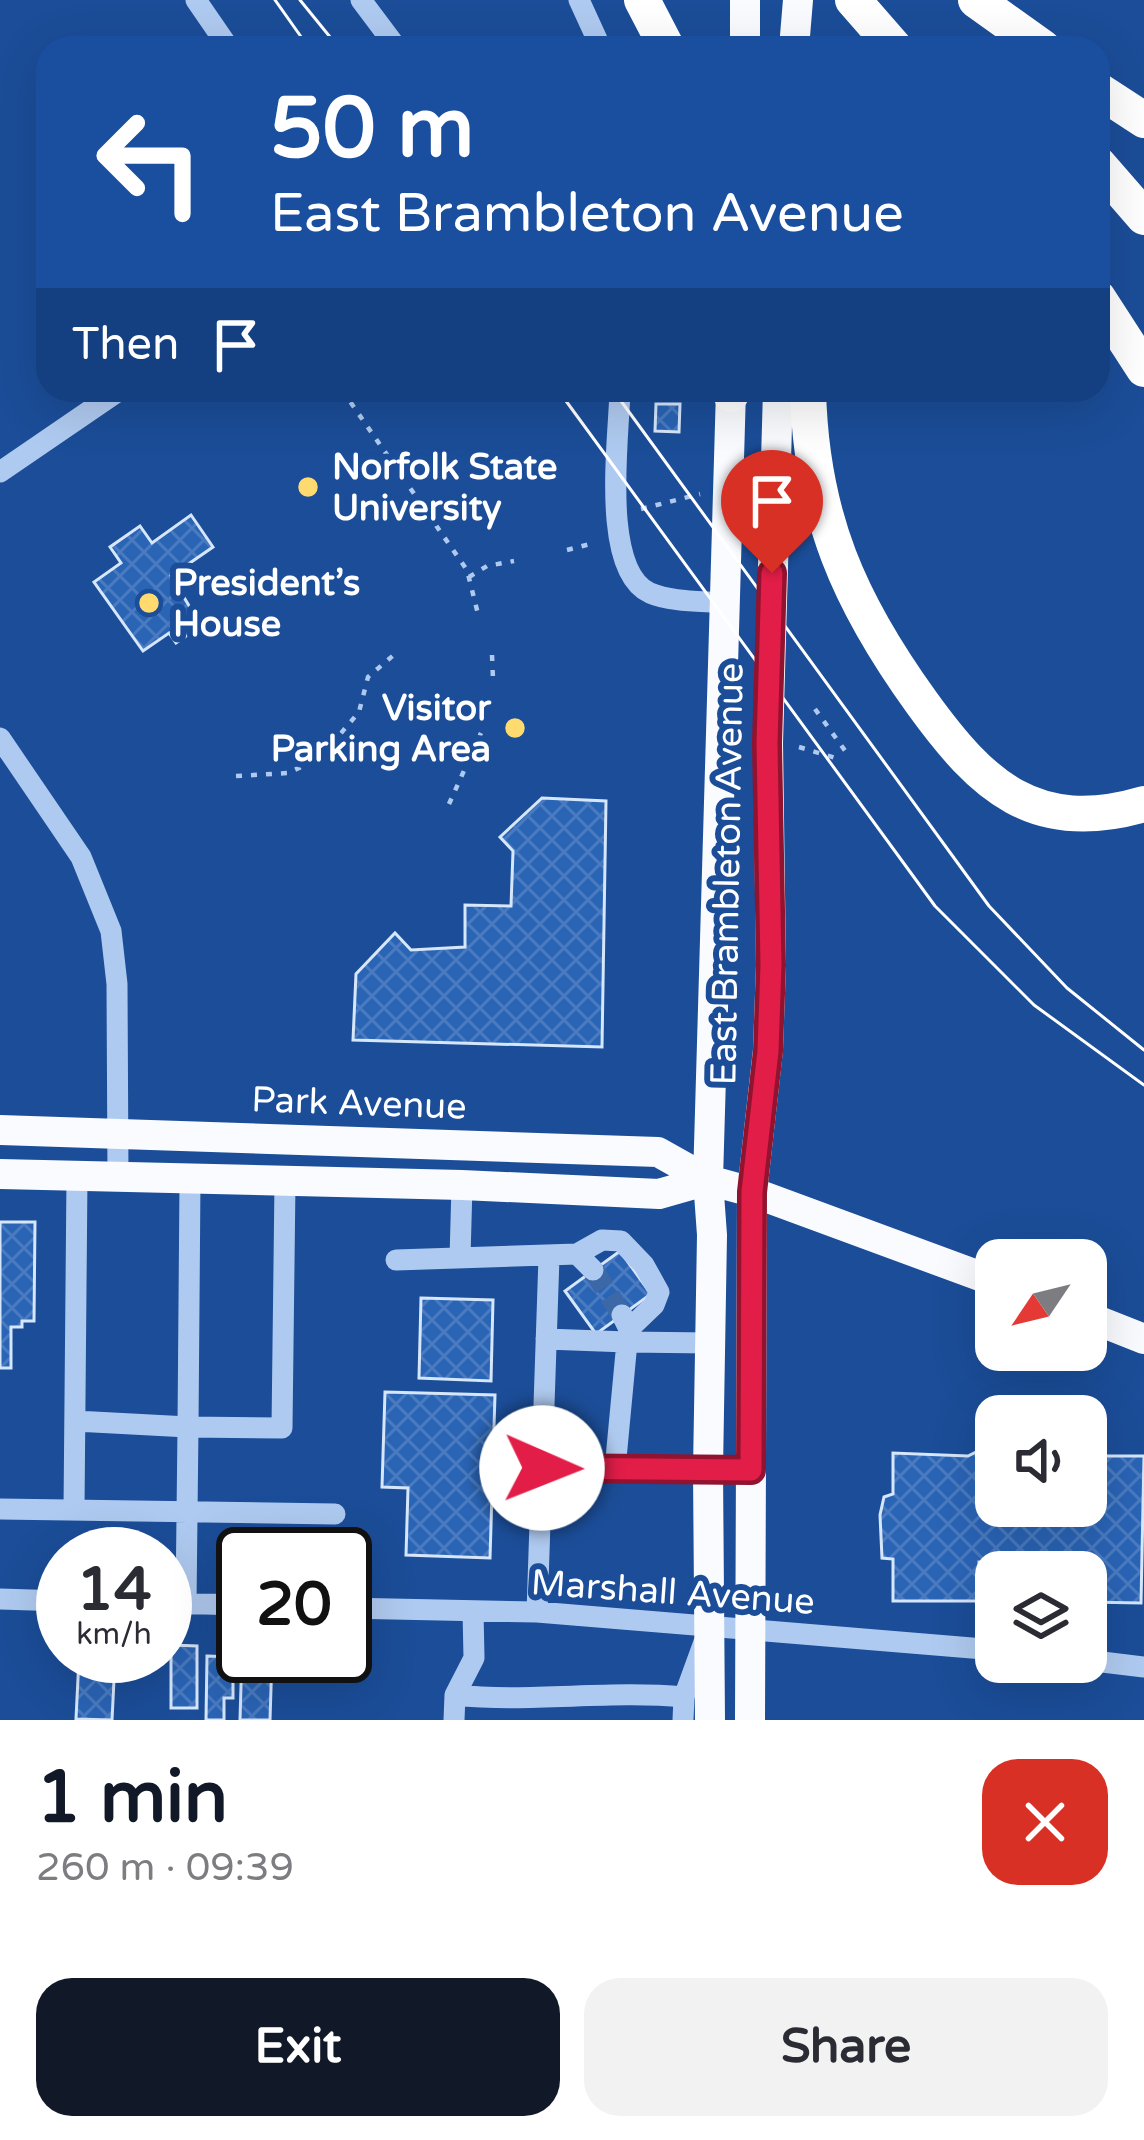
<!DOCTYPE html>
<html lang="en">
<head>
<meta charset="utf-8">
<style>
  :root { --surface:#fff; --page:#f2f2f3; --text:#2b2b33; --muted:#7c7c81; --accent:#111827 }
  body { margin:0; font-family:"Varela Round",sans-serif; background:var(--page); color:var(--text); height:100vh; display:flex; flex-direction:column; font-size:45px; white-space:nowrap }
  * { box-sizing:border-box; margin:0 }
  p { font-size:39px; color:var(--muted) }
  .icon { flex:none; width:66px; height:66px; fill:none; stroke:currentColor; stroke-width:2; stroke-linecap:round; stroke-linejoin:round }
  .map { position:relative; height:1720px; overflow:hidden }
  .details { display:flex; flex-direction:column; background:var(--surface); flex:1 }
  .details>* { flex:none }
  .hud { position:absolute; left:36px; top:36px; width:1074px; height:366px; border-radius:36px; box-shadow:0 12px 48px #0002; background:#1a4fa0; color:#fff; overflow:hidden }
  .needle { width:78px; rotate:235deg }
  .tools { position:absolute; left:975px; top:1239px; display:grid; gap:24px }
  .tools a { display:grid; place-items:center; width:132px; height:132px; border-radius:24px; background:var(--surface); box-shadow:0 12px 48px #0002; font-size:60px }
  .speed { position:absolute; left:36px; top:1527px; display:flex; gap:24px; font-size:60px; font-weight:700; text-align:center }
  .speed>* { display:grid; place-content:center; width:156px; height:156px; border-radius:50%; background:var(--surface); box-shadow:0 12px 48px #0002; line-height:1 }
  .speed small { font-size:30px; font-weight:400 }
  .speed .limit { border:6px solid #111; border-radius:18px; background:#fff; color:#111 }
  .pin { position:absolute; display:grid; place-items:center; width:102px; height:102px; color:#fff; margin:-123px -51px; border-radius:50% 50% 50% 0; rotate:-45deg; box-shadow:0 0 12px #0007 }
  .pin .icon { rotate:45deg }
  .me { position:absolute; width:132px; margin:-66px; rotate:91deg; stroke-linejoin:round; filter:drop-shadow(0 0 9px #0008) }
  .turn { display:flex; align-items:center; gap:42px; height:252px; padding:0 36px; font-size:54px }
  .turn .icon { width:156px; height:156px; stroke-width:2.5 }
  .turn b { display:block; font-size:84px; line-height:102px }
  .then { display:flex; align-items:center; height:114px; padding:0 36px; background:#0003; gap:24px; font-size:45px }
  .round { display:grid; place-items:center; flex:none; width:126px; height:126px; border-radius:36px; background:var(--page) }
  .head { display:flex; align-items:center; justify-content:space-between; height:204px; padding:0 36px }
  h1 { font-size:72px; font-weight:700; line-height:90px; color:var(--accent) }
  .action { display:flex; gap:24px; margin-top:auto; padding:24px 36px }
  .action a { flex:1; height:138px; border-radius:36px; background:var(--accent); color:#fff; font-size:48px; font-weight:700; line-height:138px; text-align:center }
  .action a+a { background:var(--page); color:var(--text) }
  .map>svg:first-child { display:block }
  .building { fill:url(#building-cross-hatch); stroke:#d6e6fb; stroke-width:3 }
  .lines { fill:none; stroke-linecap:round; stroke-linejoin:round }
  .minor-tunnel { stroke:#3d68a7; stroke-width:21; stroke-dasharray:21 10; stroke-linecap:butt }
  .path { stroke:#afcaf0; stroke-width:4.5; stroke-dasharray:6 9; stroke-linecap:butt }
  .minor { stroke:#afcaf0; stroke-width:21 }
  .major { stroke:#f9fbff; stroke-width:30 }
  .highway { stroke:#fff; stroke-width:36 }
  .tram { stroke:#fff; stroke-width:3 }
  .route-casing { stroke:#92132f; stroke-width:30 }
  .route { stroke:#e11d48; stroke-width:21 }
  .poi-dot { fill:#ffda6f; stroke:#1b4d98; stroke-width:4.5 }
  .labels { text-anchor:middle; stroke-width:12; stroke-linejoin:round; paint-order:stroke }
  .poi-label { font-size:36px; font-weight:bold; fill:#fff; stroke:#1b4d98; text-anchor:start }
  .street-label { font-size:36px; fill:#fff; stroke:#1b4d98 }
</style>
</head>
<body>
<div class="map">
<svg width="1144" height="1720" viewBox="0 0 1144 1720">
  <defs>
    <pattern id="building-cross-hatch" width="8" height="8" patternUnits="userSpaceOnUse" patternTransform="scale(3)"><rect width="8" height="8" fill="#2a64b5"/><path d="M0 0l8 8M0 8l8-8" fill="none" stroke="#4a7bc0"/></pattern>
  </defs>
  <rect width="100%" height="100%" fill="#1b4d98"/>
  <path class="building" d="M 656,404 L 680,404 L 679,432 L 655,431 Z
    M 191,515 L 213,547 L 171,576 L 205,632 L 196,638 L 192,632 L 176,643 L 169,633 L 143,651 L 94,582 L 121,563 L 110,547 L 140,526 L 152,543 Z
    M 542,798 L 606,801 L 602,1047 L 353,1040 L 356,974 L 395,933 L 411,950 L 465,947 L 465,905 L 511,906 L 513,851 L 500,837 Z
    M 0,1222 L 35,1222 L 34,1321 L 22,1321 L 22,1327 L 11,1327 L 11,1368 L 0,1368 Z
    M 620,1251 L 651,1294 L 596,1334 L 565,1291 Z
    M 421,1298 L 493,1300 L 491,1381 L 419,1378 Z
    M 385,1392 L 495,1395 L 490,1558 L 406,1555 L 408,1488 L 382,1487 Z
    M 994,1443 L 996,1506 L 1086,1506 L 1086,1456 L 1144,1456 L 1141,1603 L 1086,1602 L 1086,1572 L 1056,1572 L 1056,1562 L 979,1562 L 979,1601 L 893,1601 L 893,1559 L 882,1558 L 880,1515 L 884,1497 L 893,1494 L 893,1453 L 968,1456 Z
    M 171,1645 L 197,1646 L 197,1708 L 171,1708 Z
    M 242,1653 L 243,1656 L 272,1656 L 270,1720 L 240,1720 Z
    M 207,1656 L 233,1657 L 233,1698 L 224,1698 L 224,1720 L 206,1720 Z
    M 79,1658 L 115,1660 L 112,1720 L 76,1719 Z"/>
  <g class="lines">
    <path class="minor-tunnel" d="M 593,1270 L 622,1315"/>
    <path class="path" d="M 342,390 L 467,570 L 479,618
      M 641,509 L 700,494
      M 567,550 L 594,543
      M 469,577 L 487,566 L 514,561
      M 492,655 L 493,679
      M 815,709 L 846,752
      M 799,747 L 839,759
      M 236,776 L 288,773 L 320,758 L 359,712 L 368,677 L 396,653
      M 449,804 L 481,733"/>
    <path class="minor" d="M 196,0 L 229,48
      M 361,0 L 397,48
      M 579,0 L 601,48
      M 620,390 C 619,437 600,570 650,593 C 671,602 701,601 724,603
      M 0,472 L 120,390
      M 0,738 L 81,857 L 111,931 L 117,984 L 118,1177
      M 190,1180 L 188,1427 L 282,1428 L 285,1182
      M 577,1254 L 602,1240 L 621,1241 L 644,1265 L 659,1292 L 654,1305 L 629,1329
      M 460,1258 L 462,1185
      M 396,1260 L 577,1254 L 593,1270
      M 546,1339 L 627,1342 L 629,1329 L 622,1315
      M 75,1421 L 188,1427 L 186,1604
      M 542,1468 L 751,1470
      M 615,1469 L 627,1342 L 710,1343
      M 0,1509 L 335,1514
      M 74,1510 L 77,1176
      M 0,1599 L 63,1601
      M 165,1603 L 243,1605
      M 345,1608 L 537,1612 L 996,1650
      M 537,1612 L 549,1257
      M 1086,1660 L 1144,1667
      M 455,1695 C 531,1703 607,1690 684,1697
      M 454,1720 L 455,1695 L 474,1658 L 473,1611
      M 683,1720 L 684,1697 L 704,1642"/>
    <path class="major" d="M 745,48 L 745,0
      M 794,48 L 798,0
      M 0,1130 L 658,1152 L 708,1180 L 752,1192 L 996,1282
      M 0,1174 L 462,1185 L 659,1194 L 708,1180
      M 1086,1316 L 1144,1339
      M 710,1720 L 708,1470 L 712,1235 L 708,1180 L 731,390
      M 750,1720 L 752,1192 L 768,1050 L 771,965 L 768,743 L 778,390"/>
    <path class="highway" d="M 642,0 L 667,48
      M 853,0 L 895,48
      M 976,0 L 1043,48
      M 1098,90 L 1144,120
      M 1098,164 L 1144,217
      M 1098,298 L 1144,369
      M 731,390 L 731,394
      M 808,390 C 811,516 849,602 922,703 C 982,786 1035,836 1144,804"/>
    <path class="tram" d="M 275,0 L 309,48
      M 300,0 L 339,48
      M 558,390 L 935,906 L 1034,1005 L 1144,1085
      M 613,390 L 989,906 L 1067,988 L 1144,1050"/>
  </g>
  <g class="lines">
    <g class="route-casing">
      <path id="route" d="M 542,1468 L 751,1470 L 752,1192 L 768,1051 L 771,965 L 767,743 L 772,573"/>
    </g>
    <use href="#route" class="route"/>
  </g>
  <g class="poi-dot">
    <circle cx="308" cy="487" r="12"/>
    <circle cx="149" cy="603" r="12"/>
    <circle cx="515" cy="728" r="12"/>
  </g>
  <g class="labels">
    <g class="poi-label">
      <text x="332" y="479">Norfolk State<tspan x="332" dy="41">University</tspan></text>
      <text x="173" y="595">President’s<tspan x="173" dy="41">House</tspan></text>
      <text x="491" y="720" text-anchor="end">Visitor<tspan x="491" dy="41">Parking Area</tspan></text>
    </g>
    <g class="street-label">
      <text transform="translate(726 874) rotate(-89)" y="13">East Brambleton Avenue</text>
      <text transform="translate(359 1102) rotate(2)" y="13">Park Avenue</text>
      <text transform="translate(673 1591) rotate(4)" y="13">Marshall Avenue</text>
    </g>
  </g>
</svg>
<div class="tools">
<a><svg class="needle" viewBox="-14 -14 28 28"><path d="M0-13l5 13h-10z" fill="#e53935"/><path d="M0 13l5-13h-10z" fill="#7c7c81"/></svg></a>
<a><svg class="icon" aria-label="sound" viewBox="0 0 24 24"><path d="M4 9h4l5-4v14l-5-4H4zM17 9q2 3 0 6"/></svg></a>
<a><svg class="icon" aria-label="layers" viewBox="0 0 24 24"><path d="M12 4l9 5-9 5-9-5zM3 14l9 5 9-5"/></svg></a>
</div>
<div class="speed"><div>14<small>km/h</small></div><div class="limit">20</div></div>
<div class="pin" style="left:772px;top:573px;background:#d93025"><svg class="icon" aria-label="arrive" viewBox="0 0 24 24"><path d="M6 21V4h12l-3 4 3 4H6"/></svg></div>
<svg class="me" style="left:542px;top:1468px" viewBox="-20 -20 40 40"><circle r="19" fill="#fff"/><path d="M0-13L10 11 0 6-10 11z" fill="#e11d48"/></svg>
<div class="hud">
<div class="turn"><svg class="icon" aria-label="left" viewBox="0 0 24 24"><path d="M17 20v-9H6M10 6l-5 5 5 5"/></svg><div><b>50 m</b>East Brambleton Avenue</div></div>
<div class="then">Then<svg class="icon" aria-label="arrive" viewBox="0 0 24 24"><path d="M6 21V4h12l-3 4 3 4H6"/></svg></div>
</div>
</div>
<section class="details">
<div class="head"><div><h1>1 min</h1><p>260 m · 09:39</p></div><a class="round" style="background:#d93025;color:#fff"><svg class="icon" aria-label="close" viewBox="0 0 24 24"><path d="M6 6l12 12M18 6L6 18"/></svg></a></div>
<div class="action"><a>Exit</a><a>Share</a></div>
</section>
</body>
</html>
